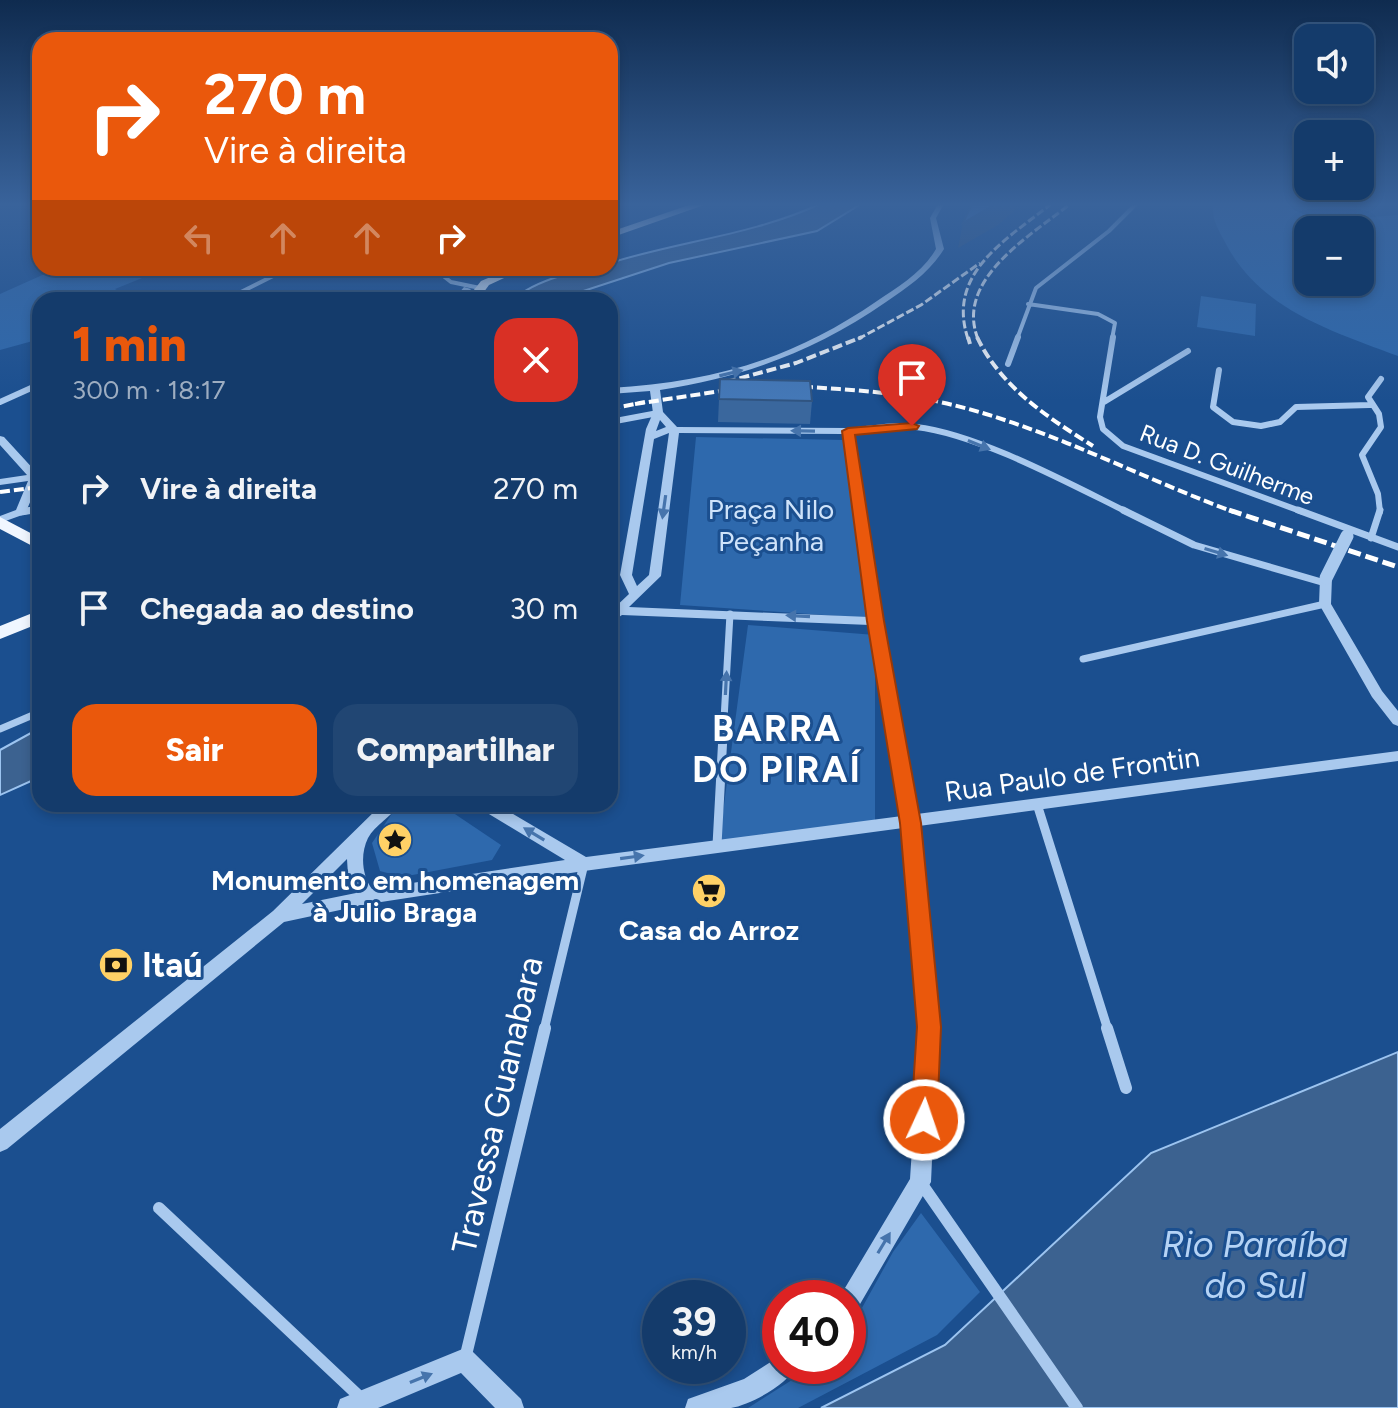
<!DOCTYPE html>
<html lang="pt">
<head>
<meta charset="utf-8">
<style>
  :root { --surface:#143b6b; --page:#214673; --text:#f1f3f6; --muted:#9dadc1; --line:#33557e; --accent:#ea580c }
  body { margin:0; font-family:Figtree,sans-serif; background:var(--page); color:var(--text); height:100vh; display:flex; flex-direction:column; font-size:30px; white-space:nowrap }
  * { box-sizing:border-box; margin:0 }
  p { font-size:26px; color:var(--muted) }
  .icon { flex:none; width:44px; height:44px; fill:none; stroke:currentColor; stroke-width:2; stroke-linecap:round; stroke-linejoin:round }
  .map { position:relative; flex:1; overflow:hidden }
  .sheet { position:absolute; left:32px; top:292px; width:586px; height:520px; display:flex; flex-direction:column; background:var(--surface); border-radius:24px; box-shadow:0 4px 12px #0003,0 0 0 2px var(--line) }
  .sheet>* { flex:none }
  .top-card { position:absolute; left:32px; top:32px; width:586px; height:244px; border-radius:24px; box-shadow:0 4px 12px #0003,0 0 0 2px var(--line); background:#ea580c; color:#fff; overflow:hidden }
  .controls { position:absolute; left:1294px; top:24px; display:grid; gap:16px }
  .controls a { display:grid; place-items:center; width:80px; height:80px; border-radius:16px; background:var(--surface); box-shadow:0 4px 12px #0003,0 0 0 2px var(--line); font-size:40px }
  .speed { position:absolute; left:642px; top:1280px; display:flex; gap:16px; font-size:40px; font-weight:700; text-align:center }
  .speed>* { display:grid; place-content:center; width:104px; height:104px; border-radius:50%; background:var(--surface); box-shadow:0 4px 12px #0003,0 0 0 2px var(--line); line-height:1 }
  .speed small { font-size:20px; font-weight:400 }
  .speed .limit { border:12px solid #d22; background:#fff; color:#111 }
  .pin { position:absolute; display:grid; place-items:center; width:68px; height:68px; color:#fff; margin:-82px -34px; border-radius:50% 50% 50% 0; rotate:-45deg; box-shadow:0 0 8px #0007 }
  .pin .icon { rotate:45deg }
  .me { position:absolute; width:88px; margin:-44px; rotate:3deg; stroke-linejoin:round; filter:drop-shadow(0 0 6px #0008) }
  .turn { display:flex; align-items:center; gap:28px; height:168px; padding:0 40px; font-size:36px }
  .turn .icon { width:104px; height:104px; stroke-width:2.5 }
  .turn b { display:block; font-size:56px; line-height:68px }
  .lanes { display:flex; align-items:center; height:76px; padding:0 40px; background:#0003; justify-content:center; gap:40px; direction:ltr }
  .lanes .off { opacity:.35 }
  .round { display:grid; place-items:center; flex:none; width:84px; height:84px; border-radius:24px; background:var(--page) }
  .headline { display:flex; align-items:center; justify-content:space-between; height:136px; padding:0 40px }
  h1 { font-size:48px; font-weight:800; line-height:60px; color:var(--accent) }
  .cta { display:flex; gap:16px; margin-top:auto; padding:16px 40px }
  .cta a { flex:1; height:92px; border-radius:24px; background:var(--accent); color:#fff; font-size:32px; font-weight:800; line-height:92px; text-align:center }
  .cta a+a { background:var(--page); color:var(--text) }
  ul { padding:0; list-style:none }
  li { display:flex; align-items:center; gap:24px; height:120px; padding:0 40px }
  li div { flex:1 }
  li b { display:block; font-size:30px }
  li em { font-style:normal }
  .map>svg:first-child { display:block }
  .green { fill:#2e69ad; fill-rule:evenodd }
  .water { fill:#3c6290; stroke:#9cc4f0; stroke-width:2 }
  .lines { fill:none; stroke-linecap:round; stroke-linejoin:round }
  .minor-far4 { stroke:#a9c9ee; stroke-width:4 }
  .minor-far3 { stroke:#a9c9ee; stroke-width:6 }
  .minor-far2 { stroke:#a9c9ee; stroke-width:7 }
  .minor-far1 { stroke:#a9c9ee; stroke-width:9 }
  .minor { stroke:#a9c9ee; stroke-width:12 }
  .tertiary { fill:#a9c9ee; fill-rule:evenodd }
  .primary { fill:#f0f6ff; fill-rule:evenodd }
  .rail-far2 { stroke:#fff; stroke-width:3; stroke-dasharray:8 3; stroke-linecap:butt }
  .rail-far1 { stroke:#fff; stroke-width:4; stroke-dasharray:10 4; stroke-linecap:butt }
  .rail { stroke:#fff; stroke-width:5; stroke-dasharray:13 5; stroke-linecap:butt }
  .tertiary-bridge { stroke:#a9c9ee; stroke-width:13 }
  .wall { fill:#3a679d }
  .shaded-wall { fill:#305480 }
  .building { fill:#4478b7; stroke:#305480; stroke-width:2 }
  .oneway { fill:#4674ac }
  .route { fill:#ea580c; stroke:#983908; stroke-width:2 }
  .labels { text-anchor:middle; stroke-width:6; stroke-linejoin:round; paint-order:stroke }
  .far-street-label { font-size:24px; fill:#fff; stroke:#1b4f8f }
  .park-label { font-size:28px; fill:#cfe3fa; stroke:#1b4f8f }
  .street-label { font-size:28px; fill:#fff; stroke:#1b4f8f }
  .poi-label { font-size:28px; font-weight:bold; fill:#fff; stroke:#1b4f8f }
  .near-poi-label { font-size:34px; font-weight:bold; fill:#fff; stroke:#1b4f8f; text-anchor:start }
  .near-street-label { font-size:34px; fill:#fff; stroke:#1b4f8f }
  .district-label { font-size:36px; font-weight:bold; letter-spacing:2px; fill:#fff; stroke:#1b4f8f }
  .near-water-label { font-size:36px; font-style:italic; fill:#b5d3f5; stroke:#1b4f8f }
</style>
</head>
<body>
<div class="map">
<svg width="1398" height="1408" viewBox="0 0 1398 1408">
  <rect width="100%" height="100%" fill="#1b4f8f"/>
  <path class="green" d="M 1213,204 L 1278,204 L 1309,216 L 1347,219 L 1398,215 L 1398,356 C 1332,331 1261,310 1226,244 C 1218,229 1212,221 1213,204 ZM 1308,230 L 1360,230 L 1360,282 L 1308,282 Z
    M 58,268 L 208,268 L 188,275 L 162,270 L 115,289 L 132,300 L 40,300 L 40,339 L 0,350 L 0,294 Z
    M 1201,296 L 1256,304 L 1255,336 L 1197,327 Z
    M 696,437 L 844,440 L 868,618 L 680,605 Z
    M 748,625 L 875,635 L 875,825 L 719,842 Z
    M 404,804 L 440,804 L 501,845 L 492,860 L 402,877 L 380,871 L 372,843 L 393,812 Z
    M 921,1213 L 980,1292 L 937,1335 L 798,1408 L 748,1408 L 814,1366 L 848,1366 L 848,1333 L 893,1252 Z"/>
  <path class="water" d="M 820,204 L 861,204 L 817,231 L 669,263 L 556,300 L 513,300 C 535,280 580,268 610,268 L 610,263 C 680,241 753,235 820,204 Z
    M 40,728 L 40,777 L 0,795 L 0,750 Z
    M 1398,1052 L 1398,1408 L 821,1408 L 945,1345 L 1151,1153 Z"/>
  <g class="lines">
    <path class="minor-far4" d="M 433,268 L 451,282 L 480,288
      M 440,275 L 486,273 L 499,277
      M 225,300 L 289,268
      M 1028,304 L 1098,314 L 1115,323 L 1112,339
      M 1017,339 L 1036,288 L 1109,231 L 1136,204"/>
    <path class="minor-far3" d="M 1113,337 L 1100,417 L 1103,429 L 1123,446 L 1303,512
      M 1008,364 L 1018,337
      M 1219,370 L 1213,407 L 1233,422 L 1261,426 L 1280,422 L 1296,407 L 1370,405
      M 0,402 L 40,384
      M 1104,402 L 1188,351
      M 610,422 L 658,413
      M 848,431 C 870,429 894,424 916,427 C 978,434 1070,484 1127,512
      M 21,512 L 40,509
      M 1380,512 L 1378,494 L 1362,455 L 1381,427 L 1379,414 L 1368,397 L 1381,379"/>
    <path class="minor-far2" d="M 1123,510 L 1194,545 L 1325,583
      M 1298,510 L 1398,547
      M 21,512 L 33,510
      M 1371,538 L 1380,510
      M 1083,659 L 1325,604
      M 0,729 L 40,712
      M 723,737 L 730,614"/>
    <path class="minor-far1" d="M 1037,804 L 1108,1030
      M 717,845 L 723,735
      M 544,1030 L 584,864"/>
    <path class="minor" d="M 1107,1028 L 1126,1088
      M 921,1183 L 1077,1408
      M 159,1208 L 361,1398
      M 465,1359 L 545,1028"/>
    <path class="tertiary" d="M 938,204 L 944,204 L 936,218 L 944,249 C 930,272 908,287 886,302 C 815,351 745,377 660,390 L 663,412 L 677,427 L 848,428 L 853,431 L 882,621 L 917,814 L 1398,751 L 1398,761 L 919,826 L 938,1027 L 931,1182 L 856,1311 L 848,1314 L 848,1298 L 839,1298 L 910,1179 L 920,1027 L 903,828 L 584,871 L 368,904 L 284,922 L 7,1149 L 0,1152 L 0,1129 L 273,911 L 382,804 L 400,804 C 391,817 375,825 368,838 C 360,854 362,876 372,889 L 565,860 L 479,808 L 476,804 L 496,804 L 586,857 L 902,816 L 870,625 L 622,615 L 610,623 L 610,612 L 629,594 L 620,575 L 646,429 L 653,413 L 650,391 L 610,394 L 610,388 C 712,382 791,360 877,301 C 898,287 923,272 936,249 L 930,218 ZM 660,420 L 666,427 L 656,431 ZM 669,433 L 649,575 L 637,586 L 632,575 L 654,439 ZM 679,433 L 843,434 L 869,617 L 629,607 L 661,576 ZM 347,859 L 348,875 L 356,893 L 302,904 Z
      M 464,287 L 471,289 L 461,300 L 453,300 Z
      M 0,436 L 4,437 L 37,473 L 40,473 L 40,479 L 25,514 L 0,523 L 0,516 L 16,510 L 28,481 L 0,485 L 0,479 L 27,475 L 0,445 Z
      M 1326,574 L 1332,578 L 1331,604 L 1382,691 L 1398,711 L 1398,726 L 1393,724 L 1372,697 L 1319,604 L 1320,578 Z
      M 465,1348 L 473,1352 L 521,1399 L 524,1408 L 495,1408 L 461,1373 L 378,1408 L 337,1408 L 340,1399 Z
      M 780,1356 L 780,1366 L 796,1366 C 789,1384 750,1405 731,1408 C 717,1408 700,1408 685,1408 L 688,1399 L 744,1379 Z"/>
    <path class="primary" d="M 692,204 L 707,204 L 610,238 L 610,232 Z
      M 512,268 L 526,268 L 489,285 L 478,300 L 466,300 L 481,281 Z
      M 0,517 L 40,538 L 40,550 L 0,529 Z
      M 40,610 L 40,623 L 0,639 L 0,626 Z"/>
    <path class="rail-far2" d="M 858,339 L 921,305 L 980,263
      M 968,339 C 946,273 1006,240 1051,204
      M 978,339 C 954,279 1032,235 1070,204"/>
    <path class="rail-far1" d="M 968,337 L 970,344
      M 977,337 C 1001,387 1047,417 1093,446
      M 726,382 L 796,363 L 862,337
      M 789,386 C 844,389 900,392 953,405 C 1051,429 1141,478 1234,512
      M 635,404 L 741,388
      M 610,409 L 645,402
      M 0,492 L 40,487"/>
    <path class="rail" d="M 1229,510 L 1398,567"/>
    <path class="tertiary-bridge" d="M 1326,578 L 1347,536"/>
  </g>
  <path class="wall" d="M 719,399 L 812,401 L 810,424 L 718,422 Z"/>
  <path class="shaded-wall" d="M 995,204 L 1022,204 L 998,225 L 958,248 L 963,223 Z"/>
  <path class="building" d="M 972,204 L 995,204 L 963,223 Z
    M 720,379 L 810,381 L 812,401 L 719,399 Z"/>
  <defs><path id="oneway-solid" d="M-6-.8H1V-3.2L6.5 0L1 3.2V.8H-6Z" transform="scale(2)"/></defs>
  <g class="oneway">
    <use href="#oneway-solid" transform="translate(731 373) rotate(-14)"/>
    <use href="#oneway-solid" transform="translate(803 431) rotate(-179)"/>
    <use href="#oneway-solid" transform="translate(979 445) rotate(22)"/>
    <use href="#oneway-solid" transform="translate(664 507) rotate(98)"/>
    <use href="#oneway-solid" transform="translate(1216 552) rotate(17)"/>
    <use href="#oneway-solid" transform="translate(798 616) rotate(-177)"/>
    <use href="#oneway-solid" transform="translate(726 683) rotate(-87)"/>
    <use href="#oneway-solid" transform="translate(534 834) rotate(-149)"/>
    <use href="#oneway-solid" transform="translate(632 857) rotate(-8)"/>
    <use href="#oneway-solid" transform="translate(884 1243) rotate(-59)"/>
    <use href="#oneway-solid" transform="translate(421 1378) rotate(-22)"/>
  </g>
  <linearGradient id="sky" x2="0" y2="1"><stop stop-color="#0f2b4f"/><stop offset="0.51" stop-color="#39639b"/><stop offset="1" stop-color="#39639b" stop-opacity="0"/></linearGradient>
  <rect width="1398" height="401" fill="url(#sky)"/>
  <path class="route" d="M 912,423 L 919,426 L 917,429 L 855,435 L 884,621 L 921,823 L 941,1027 L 937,1120 L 933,1129 L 924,1133 L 914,1129 L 911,1120 L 917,1027 L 900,823 L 867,621 L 842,431 L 848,428 Z"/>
  <defs>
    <g id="sight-disc" transform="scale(1.8)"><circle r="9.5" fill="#ffd166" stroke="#1b4f8f"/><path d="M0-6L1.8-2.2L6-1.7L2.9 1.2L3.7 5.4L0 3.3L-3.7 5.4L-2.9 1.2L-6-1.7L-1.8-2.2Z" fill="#111"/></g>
    <g id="supermarket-disc" transform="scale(1.8)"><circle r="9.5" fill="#ffd166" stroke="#1b4f8f"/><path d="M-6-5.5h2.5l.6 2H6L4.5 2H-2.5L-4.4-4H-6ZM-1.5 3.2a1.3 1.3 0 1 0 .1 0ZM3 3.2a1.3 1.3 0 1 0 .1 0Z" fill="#111"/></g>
    <g id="bank-disc" transform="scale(1.8)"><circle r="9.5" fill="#ffd166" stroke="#1b4f8f"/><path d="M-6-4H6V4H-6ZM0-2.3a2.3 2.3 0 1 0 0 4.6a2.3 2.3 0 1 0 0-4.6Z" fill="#111"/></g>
  </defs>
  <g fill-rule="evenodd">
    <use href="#sight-disc" x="395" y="840"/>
    <use href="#supermarket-disc" x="709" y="891"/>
    <use href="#bank-disc" x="116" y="965"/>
  </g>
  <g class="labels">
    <g class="far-street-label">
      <text transform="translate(1227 465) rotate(21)" y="8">Rua D. Guilherme</text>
    </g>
    <g class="park-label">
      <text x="771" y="519">Praça Nilo<tspan x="771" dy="32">Peçanha</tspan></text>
    </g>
    <g class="street-label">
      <text transform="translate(1072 774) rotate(-8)" y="10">Rua Paulo de Frontin</text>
    </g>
    <g class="poi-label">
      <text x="395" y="890">Monumento em homenagem<tspan x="395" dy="32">à Julio Braga</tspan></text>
      <text x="709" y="940">Casa do Arroz</text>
    </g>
    <g class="near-poi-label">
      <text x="142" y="977">Itaú</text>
    </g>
    <g class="near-street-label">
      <text transform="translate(497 1105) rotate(-77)" y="12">Travessa Guanabara</text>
    </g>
    <g class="district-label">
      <text x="777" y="741">BARRA<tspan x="777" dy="41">DO PIRAÍ</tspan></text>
    </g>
    <g class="near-water-label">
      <text x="1255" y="1257">Rio Paraíba<tspan x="1255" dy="41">do Sul</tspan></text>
    </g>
  </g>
</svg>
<div class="controls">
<a><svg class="icon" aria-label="sound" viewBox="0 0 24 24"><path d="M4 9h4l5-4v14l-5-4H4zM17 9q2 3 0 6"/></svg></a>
<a>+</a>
<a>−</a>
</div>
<div class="speed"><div>39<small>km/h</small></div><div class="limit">40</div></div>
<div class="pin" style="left:912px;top:426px;background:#d93025"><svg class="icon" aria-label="arrive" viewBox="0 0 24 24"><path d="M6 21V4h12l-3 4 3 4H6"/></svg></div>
<svg class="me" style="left:924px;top:1120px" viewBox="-20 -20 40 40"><circle r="17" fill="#ea580c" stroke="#fff" stroke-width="3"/><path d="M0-11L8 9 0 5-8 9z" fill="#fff"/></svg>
<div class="top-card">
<div class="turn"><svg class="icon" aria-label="right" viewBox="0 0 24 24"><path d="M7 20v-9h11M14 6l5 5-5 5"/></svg><div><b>270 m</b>Vire à direita</div></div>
<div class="lanes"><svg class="icon off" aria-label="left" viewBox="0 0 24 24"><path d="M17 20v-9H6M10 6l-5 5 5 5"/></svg><svg class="icon off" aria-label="ahead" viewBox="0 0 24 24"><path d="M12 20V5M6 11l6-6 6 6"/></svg><svg class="icon off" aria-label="ahead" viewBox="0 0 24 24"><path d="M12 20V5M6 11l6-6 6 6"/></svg><svg class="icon" aria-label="right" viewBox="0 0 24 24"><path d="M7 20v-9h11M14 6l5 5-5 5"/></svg></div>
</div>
<section class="sheet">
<div class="headline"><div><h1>1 min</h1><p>300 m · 18:17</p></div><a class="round" style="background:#d93025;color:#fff"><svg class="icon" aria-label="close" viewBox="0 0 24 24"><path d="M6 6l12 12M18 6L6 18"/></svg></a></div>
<ul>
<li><svg class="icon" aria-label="right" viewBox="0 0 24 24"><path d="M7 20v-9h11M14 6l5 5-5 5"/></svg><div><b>Vire à direita</b></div><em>270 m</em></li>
<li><svg class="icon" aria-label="arrive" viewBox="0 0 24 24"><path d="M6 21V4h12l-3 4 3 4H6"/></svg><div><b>Chegada ao destino</b></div><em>30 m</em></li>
</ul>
<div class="cta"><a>Sair</a><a>Compartilhar</a></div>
</section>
</div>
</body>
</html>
